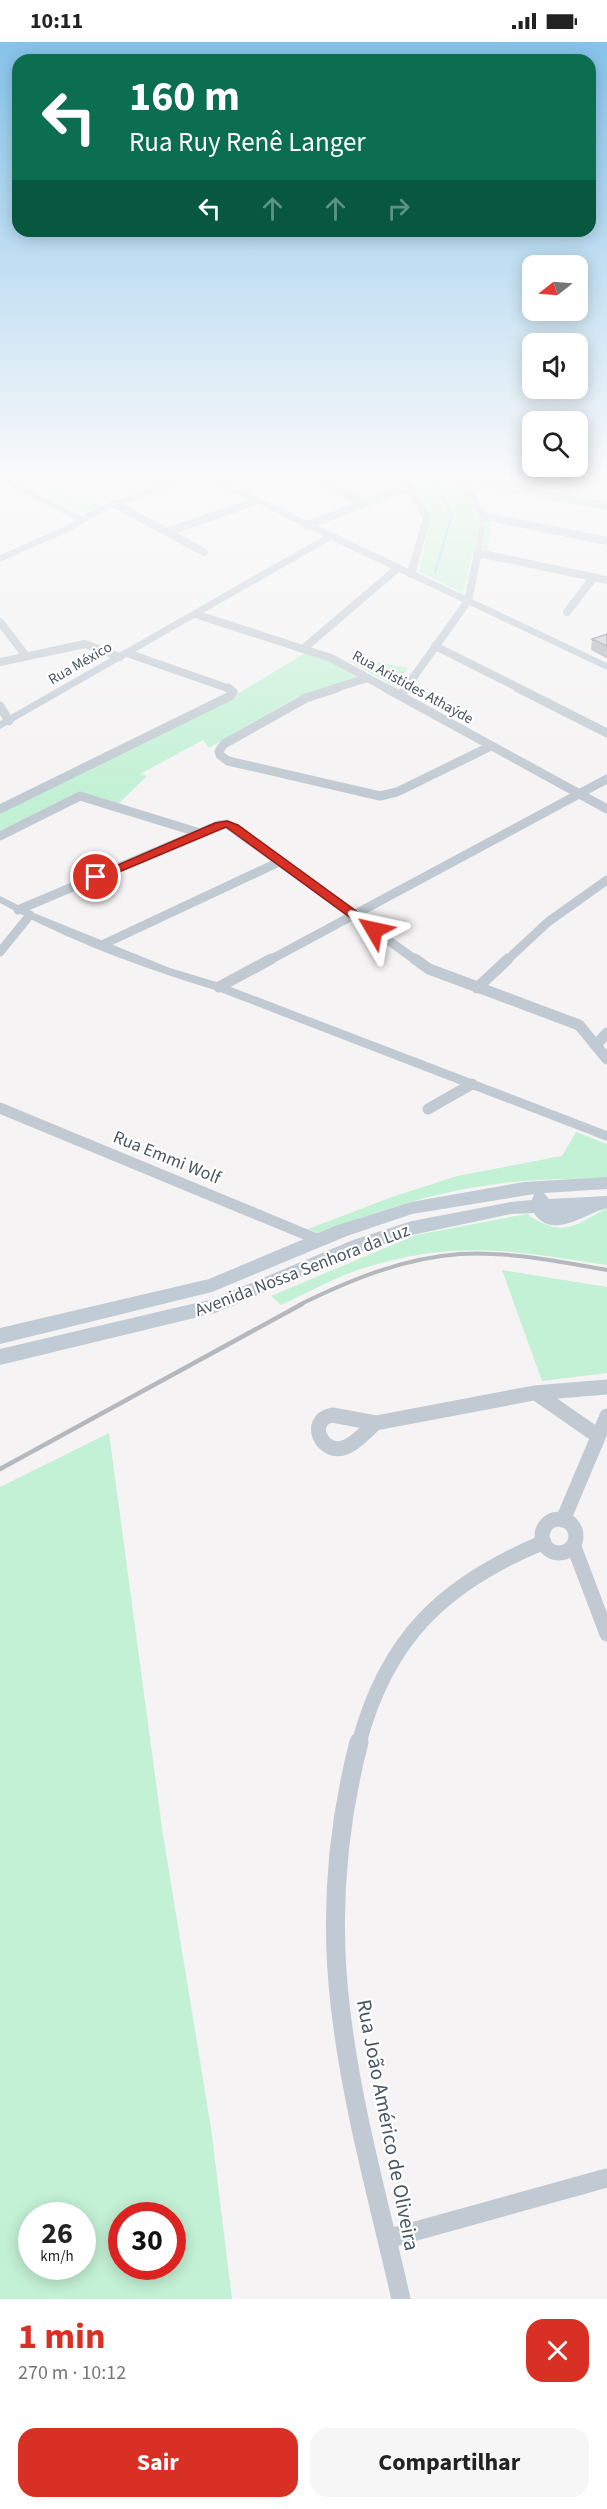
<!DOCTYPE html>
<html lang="pt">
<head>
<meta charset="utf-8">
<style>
  :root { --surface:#fff; --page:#f6f6f6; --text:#222; --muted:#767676; --accent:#d93025 }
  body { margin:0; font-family:"Source Sans 3",sans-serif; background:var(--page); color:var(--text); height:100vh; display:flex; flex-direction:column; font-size:22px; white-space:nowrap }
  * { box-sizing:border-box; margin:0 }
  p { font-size:20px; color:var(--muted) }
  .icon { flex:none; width:33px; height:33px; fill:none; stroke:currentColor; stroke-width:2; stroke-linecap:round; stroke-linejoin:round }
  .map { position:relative; height:2257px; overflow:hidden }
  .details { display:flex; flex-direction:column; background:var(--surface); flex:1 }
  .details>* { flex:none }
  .hud { position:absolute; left:12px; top:12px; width:584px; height:183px; border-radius:18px; box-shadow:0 3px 15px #0003; background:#0b6e4f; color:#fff; overflow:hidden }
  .needle { width:39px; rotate:253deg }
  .fabs { position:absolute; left:522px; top:213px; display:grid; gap:12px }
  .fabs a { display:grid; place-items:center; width:66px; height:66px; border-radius:12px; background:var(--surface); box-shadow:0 3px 15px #0003; font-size:30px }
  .speed { position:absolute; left:18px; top:2160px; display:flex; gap:12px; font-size:30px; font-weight:700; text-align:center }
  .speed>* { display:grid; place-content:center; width:78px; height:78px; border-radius:50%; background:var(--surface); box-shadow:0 3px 15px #0003; line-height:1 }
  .speed small { font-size:15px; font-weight:400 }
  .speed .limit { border:9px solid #d22; background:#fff; color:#111 }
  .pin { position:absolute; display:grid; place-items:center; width:51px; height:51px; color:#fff; margin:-26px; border:3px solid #fff; border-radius:50%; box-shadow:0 2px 6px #0007 }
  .me { position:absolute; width:66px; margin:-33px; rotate:306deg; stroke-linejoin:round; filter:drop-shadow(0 0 4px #0008) }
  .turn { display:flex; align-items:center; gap:21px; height:126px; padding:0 18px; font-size:27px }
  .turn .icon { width:78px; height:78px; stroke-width:2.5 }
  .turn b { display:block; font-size:42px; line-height:51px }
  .lanes { display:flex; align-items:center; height:57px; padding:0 18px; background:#0003; justify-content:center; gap:30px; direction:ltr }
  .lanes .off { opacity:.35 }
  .round { display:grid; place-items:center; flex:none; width:63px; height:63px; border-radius:18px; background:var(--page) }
  .summary { display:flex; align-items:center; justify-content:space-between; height:102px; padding:0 18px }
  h1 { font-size:36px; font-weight:700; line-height:45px; color:var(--accent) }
  .cta { display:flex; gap:12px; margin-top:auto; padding:12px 18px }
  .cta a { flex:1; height:69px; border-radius:18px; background:var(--accent); color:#fff; font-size:24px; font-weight:700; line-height:69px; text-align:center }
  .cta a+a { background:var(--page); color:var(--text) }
  .status { display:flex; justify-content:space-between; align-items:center; height:42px; padding:0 30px; background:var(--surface); direction:ltr }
  .status svg { height:16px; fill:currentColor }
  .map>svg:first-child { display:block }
  .green { fill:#c3f1d5; fill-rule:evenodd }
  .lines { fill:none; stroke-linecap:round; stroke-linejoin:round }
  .stream { stroke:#90daee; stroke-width:2 }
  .pedestrian { stroke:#c1cad2; stroke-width:5 }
  .minor-far4 { stroke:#c1cad2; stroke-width:8 }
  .minor-far3 { stroke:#c1cad2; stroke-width:9 }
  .minor-far2 { stroke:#c1cad2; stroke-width:11 }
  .minor-far1 { stroke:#c1cad2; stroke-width:15 }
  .minor { stroke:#c1cad2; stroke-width:19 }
  .tertiary { fill:#c1cad2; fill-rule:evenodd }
  .secondary { fill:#c1cbd6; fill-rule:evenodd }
  .rail-far1 { stroke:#b5b8bd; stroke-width:4 }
  .rail { stroke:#b5b8bd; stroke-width:4.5 }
  .wall { fill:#b0b2b7 }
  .building { fill:#cdcfd5; stroke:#909195; stroke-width:1.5 }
  .route { fill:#d93025; stroke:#8d1f18; stroke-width:1.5 }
  .labels { text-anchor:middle; stroke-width:4.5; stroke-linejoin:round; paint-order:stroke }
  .far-street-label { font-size:15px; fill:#4a5661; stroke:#fff }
  .street-label { font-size:18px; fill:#4a5661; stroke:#fff }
  .near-street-label { font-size:21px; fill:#4a5661; stroke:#fff }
</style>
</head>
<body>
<div class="status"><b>10:11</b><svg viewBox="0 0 49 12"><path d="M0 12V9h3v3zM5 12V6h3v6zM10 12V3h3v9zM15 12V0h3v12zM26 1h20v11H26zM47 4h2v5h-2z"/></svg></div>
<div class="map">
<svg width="607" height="2257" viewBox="0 0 607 2257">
  <rect width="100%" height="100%" fill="#f5f3f3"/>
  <path class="green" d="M 410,433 L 456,433 L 460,444 L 478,475 L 492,478 L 487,511 L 472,513 L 463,551 L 419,530 L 431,474 L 411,443 Z
    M 50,449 L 104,462 L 79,471 L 42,452 Z
    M 305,611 L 333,621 L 358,636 L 297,655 L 209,706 L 203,698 L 140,732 L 147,734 L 119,761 L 81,751 L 0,789 L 0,771 L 236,653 Z
    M 353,615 L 408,626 L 395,645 L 349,619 Z
    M 576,1090 L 607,1102 L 607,1136 C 570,1137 533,1137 496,1142 C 434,1150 377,1169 319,1192 L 308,1187 L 395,1154 L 457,1134 L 562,1114 Z
    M 607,1166 L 607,1223 C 512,1208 450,1197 355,1229 C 330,1238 305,1252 281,1263 L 271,1254 L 416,1193 L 527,1172 C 562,1196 573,1185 607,1166 Z
    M 502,1228 L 607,1245 L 607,1331 L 542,1339 Z
    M 109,1391 L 163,1793 L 211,2086 L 232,2257 L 0,2257 L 0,1445 ZM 32,2174 L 82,2174 L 82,2224 L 32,2224 ZM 122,2174 L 172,2174 L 172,2224 L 122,2224 Z"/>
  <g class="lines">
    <path class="stream" d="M 433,433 L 452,473 L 435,531"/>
    <path class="pedestrian" d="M 478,511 L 482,486"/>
    <path class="minor-far4" d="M 304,433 L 365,461
      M 407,433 L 409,445 L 427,475 L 411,532
      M 462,433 L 464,445 L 484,474 L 607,499
      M 462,437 L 607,464
      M 562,455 L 566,442 L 565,433
      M 115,462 L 204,510
      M 307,483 L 409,445
      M 167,490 L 256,459
      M 567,570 L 594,535
      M 195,572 L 331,616 L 388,647
      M 0,580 L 26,614
      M 435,604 L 521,647
      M 304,606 L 398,526
      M 127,611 L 230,647
      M 0,620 L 85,602 L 120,615
      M 332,647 L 368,636
      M 405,647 L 468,559 L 478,511 L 607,538"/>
    <path class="minor-far3" d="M 337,646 L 306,656 L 224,702 L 219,709 L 220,713 L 228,719 L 380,754 L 397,750 L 491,704
      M 386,646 L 607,767
      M 518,646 L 607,691
      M 400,654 L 406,646
      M 0,664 L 9,679
      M 0,767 L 230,654 L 233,650 L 228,646
      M 0,794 L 80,754 L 200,791
      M 18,868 L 219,783 L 227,782 L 417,919
      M 104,902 L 281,819
      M 0,910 L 30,873
      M 268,919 L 607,737
      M 506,919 L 548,880 L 607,838"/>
    <path class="minor-far2" d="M 415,917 L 429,927 L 579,983 L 607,1017
      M 219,945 L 271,917
      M 477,946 L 508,917
      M 596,1003 L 607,991
      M 0,1066 L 319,1198
      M 428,1067 L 472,1042"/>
    <path class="minor-far1" d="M 536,1351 L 598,1394
      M 332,1373 L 376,1381 C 366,1389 358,1400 346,1405 C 323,1415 305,1379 332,1373 Z
      M 376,1381 L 534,1351 L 607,1345
      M542 1494a17 17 0 1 1 34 0a17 17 0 1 1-34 0Z
      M 563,1478 L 607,1374
      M 574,1505 L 607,1592
      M 359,1701 C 387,1595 445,1541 544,1500"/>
    <path class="minor" d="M 359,1700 C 337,1785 330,1875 340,1962 C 351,2062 379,2160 401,2257
      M 387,2197 L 607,2136"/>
    <path class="tertiary" d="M 0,434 L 86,476 L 87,478 L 80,480 L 0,439 Z
      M 0,854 L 34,871 L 170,926 L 223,942 L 607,1089 L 607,1099 L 215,948 C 142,926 67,898 0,861 Z"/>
    <path class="secondary" d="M 190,433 L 211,433 L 607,621 L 607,628 L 331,498 L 0,687 L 0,679 L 324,494 L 201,435 L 104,469 L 70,489 L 0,520 L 0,513 L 64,485 L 98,465 Z
      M 607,1135 L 607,1147 L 544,1151 L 549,1157 L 607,1154 L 607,1166 C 586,1171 552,1199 534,1171 L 511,1172 L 412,1193 L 365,1208 L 215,1271 L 0,1323 L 0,1307 L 213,1257 L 353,1198 L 412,1179 L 511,1160 L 532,1158 L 534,1152 L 412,1172 L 347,1194 L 212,1250 L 0,1302 L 0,1286 L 209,1237 L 335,1184 L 411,1160 L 524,1140 Z"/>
    <path class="rail-far1" d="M 299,1263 C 350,1238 403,1216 460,1212 C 510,1209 559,1220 607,1228"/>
    <path class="rail" d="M 0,1427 L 302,1262"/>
  </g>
  <path class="wall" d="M 607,592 L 607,616 L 606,616 L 591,608 L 592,597 Z"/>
  <path class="building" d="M 607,592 L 607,604 L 592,597 Z"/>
  <linearGradient id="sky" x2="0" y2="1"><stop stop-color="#85c3ea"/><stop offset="0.58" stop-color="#fafafa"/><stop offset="1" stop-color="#fafafa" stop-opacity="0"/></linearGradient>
  <rect width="607" height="749" fill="url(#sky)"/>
  <path class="route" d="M 227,779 L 238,783 L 378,885 L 378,890 L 370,890 L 226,785 L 100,838 L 92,838 L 90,835 L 215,781 Z"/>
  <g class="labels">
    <g class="far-street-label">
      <text transform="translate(80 621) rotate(-30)" y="5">Rua México</text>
      <text transform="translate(413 645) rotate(29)" y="5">Rua Aristides Athaýde</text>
    </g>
    <g class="street-label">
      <text transform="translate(167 1115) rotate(22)" y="6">Rua Emmi Wolf</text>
      <text transform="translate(302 1228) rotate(-21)" y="6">Avenida Nossa Senhora da Luz</text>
    </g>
    <g class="near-street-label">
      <text transform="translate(388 2083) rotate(79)" y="7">Rua João Américo de Oliveira</text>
    </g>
  </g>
</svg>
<div class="fabs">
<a><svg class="needle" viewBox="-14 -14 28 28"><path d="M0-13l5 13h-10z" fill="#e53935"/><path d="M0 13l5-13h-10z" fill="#767676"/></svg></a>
<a><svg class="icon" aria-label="sound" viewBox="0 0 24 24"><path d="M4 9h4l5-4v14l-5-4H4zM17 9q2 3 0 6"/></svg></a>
<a><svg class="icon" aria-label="search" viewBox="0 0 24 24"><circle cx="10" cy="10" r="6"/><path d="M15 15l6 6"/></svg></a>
</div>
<div class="speed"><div>26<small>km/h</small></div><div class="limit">30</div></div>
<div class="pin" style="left:96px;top:835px;background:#d93025"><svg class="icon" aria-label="arrive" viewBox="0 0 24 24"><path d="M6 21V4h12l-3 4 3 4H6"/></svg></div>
<svg class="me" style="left:374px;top:888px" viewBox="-20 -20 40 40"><path d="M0-17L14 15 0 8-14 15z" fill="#d93025" stroke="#fff" stroke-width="4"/></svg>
<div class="hud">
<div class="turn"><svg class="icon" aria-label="left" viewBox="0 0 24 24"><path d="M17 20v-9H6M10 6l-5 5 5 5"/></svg><div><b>160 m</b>Rua Ruy Renê Langer</div></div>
<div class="lanes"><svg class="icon" aria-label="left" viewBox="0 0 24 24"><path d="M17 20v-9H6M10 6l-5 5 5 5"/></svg><svg class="icon off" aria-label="ahead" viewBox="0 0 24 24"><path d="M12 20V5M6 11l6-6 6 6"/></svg><svg class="icon off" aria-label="ahead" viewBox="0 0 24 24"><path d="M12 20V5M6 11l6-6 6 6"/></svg><svg class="icon off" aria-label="right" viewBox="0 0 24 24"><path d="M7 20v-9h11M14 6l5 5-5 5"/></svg></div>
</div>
</div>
<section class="details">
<div class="summary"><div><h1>1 min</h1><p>270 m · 10:12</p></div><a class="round" style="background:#d93025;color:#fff"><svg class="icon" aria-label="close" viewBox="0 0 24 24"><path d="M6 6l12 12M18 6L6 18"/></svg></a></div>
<div class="cta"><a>Sair</a><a>Compartilhar</a></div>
</section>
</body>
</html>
